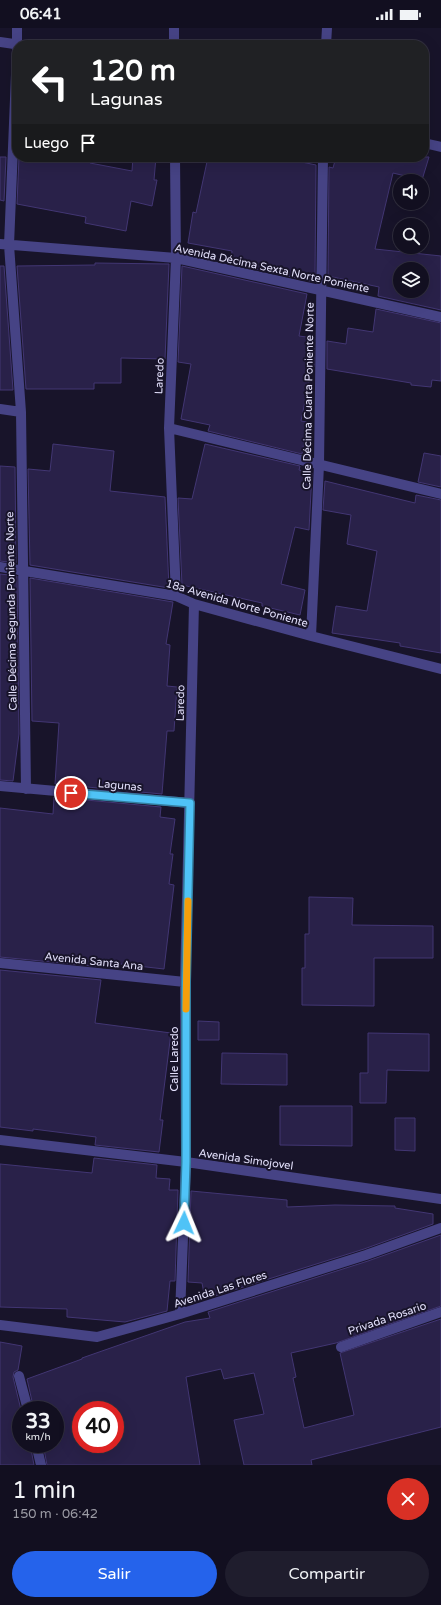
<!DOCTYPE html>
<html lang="es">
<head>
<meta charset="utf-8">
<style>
  :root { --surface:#120f20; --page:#1f1d2d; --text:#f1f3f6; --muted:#9c9ca5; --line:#312f3e; --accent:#2563eb }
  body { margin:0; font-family:"Varela Round",sans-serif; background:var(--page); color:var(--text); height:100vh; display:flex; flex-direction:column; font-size:15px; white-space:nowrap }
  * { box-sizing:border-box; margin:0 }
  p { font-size:13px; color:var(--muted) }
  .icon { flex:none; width:22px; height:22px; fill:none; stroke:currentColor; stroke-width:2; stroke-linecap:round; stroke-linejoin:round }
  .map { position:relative; height:1437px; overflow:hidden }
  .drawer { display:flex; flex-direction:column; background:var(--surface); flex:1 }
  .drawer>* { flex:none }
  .banner { position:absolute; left:12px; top:12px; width:417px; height:122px; border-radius:16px; box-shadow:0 4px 16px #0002,0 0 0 1px var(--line); background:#202124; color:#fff; overflow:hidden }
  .controls { position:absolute; left:393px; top:146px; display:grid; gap:8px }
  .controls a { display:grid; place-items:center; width:36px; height:36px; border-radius:50%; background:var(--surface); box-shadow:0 4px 16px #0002,0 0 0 1px var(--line); font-size:20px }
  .speed { position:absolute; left:12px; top:1373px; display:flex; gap:8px; font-size:20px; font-weight:700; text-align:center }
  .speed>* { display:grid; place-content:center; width:52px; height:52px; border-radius:50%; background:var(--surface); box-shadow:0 4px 16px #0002,0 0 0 1px var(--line); line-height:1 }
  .speed small { font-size:10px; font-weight:400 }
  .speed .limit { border:6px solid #d22; background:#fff; color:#111 }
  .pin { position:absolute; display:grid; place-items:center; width:34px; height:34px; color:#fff; margin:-17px; border:2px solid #fff; border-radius:50%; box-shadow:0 1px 4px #0007 }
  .me { position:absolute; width:44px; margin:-22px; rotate:2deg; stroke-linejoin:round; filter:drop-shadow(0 0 3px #0008) }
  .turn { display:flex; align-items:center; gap:14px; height:84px; padding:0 12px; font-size:18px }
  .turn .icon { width:52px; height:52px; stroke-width:2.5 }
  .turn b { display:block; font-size:28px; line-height:34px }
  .then { display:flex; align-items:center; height:38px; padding:0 12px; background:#0003; gap:8px; font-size:15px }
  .round { display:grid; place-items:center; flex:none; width:42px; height:42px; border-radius:21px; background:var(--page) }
  .summary { display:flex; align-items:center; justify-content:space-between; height:68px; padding:0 12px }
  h1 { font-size:24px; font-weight:600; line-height:30px }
  .action { display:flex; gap:8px; margin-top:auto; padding:8px 12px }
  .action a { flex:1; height:46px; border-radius:24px; background:var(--accent); color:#fff; font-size:16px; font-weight:600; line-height:46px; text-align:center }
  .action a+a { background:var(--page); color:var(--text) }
  .status { display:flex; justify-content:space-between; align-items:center; height:28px; padding:0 20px; background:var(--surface); direction:ltr }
  .status svg { height:11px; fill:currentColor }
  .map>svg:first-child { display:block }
  .building { fill:#292149; stroke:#423673; fill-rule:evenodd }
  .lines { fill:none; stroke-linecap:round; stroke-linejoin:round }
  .minor { stroke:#464385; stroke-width:10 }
  .route-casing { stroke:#337fa1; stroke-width:10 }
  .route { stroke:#4fc3f7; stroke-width:7 }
  .slow { stroke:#f59e0b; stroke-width:7 }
  .labels { text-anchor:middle; stroke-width:4; stroke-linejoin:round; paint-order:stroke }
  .street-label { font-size:11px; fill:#e3e0fc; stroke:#18142a }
</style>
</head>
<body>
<div class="status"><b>06:41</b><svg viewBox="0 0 49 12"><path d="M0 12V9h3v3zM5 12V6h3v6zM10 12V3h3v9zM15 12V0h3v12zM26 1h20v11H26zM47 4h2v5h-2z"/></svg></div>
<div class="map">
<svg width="441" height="1437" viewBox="0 0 441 1437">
  <rect width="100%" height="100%" fill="#18142a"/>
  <path class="building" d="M 0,129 L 6,129 L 4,173 L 0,172 Z
    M 19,129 L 92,129 L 90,135 L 132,143 L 133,129 L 156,129 L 154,152 L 157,152 L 152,178 L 131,173 L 126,203 L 85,195 L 86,189 L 17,176 Z
    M 208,129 L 278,129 L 316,137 L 315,246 L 312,245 L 310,253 L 225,234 L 231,234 L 232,223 L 188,215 L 193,184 L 196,185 Z
    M 336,129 L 429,129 L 422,152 L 393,145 L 375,221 L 441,228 L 441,282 L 378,268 L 379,259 L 328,248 L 329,139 L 333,140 ZM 400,241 L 422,241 L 422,263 L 400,263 Z
    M 95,235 L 169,236 L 165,331 L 121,330 L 121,355 L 94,355 L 94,361 L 26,361 L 17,238 L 95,237 Z
    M 0,238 L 4,238 L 13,362 L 0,362 Z
    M 182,238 L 307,266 L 299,308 L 314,310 L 314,339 L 312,339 L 301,393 L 307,394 L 302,426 L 208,403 L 210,397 L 181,391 L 191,336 L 178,334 Z
    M 376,281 L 441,295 L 441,353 L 432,352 L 431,359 L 411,357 L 411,355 L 327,341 L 327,313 L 346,316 L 348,300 L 373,304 Z
    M 53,416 L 114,423 L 110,463 L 165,469 L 169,560 L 30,537 L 28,441 L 50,443 Z
    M 205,416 L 300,438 L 299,442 L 312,445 L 309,502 L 295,499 L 281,556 L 305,562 L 300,587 L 262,578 L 262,575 L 182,557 L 178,470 L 192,471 Z
    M 424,425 L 441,428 L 441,459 L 418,454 Z
    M 0,438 L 15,439 L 16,535 L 0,533 Z
    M 325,453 L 415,475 L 416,467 L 441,472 L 441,625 L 400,618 L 400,615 L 332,605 L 336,578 L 367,583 L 377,523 L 347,516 L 351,487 L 323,482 Z
    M 0,546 L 17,548 L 19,706 L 13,753 L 0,752 Z
    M 30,550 L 173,574 L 166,616 L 170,617 L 167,658 L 177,659 L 174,703 L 167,703 L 162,766 L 55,756 L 59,695 L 32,693 Z
    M 54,769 L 161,779 L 160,789 L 175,791 L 170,826 L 173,826 L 169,856 L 174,857 L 164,941 L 103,934 L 102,939 L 0,929 L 0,780 L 53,786 Z
    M 309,869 L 353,870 L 352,897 L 433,898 L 433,930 L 374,930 L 374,978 L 302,977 L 302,940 L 305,940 L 305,906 L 309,906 Z
    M 0,942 L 101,952 L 95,995 L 171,1005 L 160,1092 L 163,1092 L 159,1124 L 95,1117 L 96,1109 L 33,1101 L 33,1103 L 0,1099 Z
    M 198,993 L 219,994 L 219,1012 L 198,1012 Z
    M 368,1005 L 429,1006 L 429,1043 L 387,1042 L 386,1075 L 360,1075 L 360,1045 L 368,1045 Z
    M 222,1025 L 287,1026 L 287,1057 L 221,1056 Z
    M 280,1078 L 352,1078 L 352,1118 L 280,1117 Z
    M 395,1090 L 415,1090 L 415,1123 L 395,1122 Z
    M 94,1130 L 157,1137 L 156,1150 L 170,1151 L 169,1162 L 178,1162 L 175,1253 L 170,1253 L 167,1283 L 125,1294 L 67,1289 L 67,1281 L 0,1279 L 0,1136 L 92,1145 Z
    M 191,1163 L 287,1172 L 287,1179 L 335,1177 L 395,1178 L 395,1180 L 433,1186 L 433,1196 L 364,1221 L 205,1271 L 202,1255 L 188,1254 Z
    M 441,1207 L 441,1278 L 336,1315 L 291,1325 L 296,1349 L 293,1350 L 304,1400 L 354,1387 L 340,1325 L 441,1291 L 441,1399 L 311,1432 L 312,1437 L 244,1437 L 234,1392 L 264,1386 L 254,1345 L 224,1351 L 221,1341 L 186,1349 L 200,1437 L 47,1437 L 43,1416 L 55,1416 L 55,1382 L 34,1382 L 27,1351 L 82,1331 L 82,1330 L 185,1294 L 210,1290 L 208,1284 L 368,1233 ZM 81,1382 L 115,1382 L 115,1416 L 81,1416 Z
    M 0,1314 L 22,1318 L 18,1342 L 14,1344 L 13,1349 L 21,1382 L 21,1416 L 30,1416 L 34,1437 L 0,1437 Z"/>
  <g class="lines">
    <path class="minor" d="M 17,0 L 17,17
      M 174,0 L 174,17
      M 0,14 L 21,17
      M 326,17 L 327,0
      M 17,22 L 9,217 L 21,384 L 26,761
      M 424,115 L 441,119
      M 175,129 L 176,230 L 169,400 L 176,568
      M 0,216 L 176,230 L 441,289
      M 0,381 L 21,384
      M 169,400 L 441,466
      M 0,539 L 176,568 L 194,576 L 311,608 L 441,641
      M 311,608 L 319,437 L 323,129
      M 0,758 L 190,775
      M 0,935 L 185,954
      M 0,1112 L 186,1134 L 441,1171
      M 180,1286 L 186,1134 L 185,954 L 194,576
      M 0,1297 L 97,1309 L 180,1286 L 366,1227 L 441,1200
      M 341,1319 L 441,1284
      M 19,1348 L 28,1382
      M 36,1416 L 41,1437"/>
  </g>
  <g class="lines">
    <g class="route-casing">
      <path id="route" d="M 71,765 L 190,775 L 186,954 L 186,1134 L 184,1195"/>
    </g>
    <use href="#route" class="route"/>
    <path class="slow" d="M 186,981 L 188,873"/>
  </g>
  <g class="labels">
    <g class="street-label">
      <text transform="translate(272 240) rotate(12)" y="4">Avenida Décima Sexta Norte Poniente</text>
      <text transform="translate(159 348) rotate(-88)" y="4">Laredo</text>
      <text transform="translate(308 368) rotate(-89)" y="4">Calle Décima Cuarta Poniente Norte</text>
      <text transform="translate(237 575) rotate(16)" y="4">18a Avenida Norte Poniente</text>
      <text transform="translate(11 583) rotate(-91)" y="4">Calle Décima Segunda Poniente Norte</text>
      <text transform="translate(180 675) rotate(-89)" y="4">Laredo</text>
      <text transform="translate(120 757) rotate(5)" y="4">Lagunas</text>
      <text transform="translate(94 933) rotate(6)" y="4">Avenida Santa Ana</text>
      <text transform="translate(174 1031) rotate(-90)" y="4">Calle Laredo</text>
      <text transform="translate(246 1131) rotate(8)" y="4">Avenida Simojovel</text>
      <text transform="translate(220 1261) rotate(-18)" y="4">Avenida Las Flores</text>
      <text transform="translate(387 1290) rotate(-19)" y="4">Privada Rosario</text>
    </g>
  </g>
</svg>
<div class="controls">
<a><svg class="icon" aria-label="sound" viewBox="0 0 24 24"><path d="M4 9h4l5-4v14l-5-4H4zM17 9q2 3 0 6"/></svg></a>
<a><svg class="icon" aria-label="search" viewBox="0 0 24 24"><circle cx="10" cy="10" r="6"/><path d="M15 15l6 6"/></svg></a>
<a><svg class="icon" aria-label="layers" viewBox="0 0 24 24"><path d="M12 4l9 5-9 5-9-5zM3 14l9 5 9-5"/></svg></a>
</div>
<div class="speed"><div>33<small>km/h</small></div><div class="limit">40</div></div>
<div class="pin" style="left:71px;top:765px;background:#d93025"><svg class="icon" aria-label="arrive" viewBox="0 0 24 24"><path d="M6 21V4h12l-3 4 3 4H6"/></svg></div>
<svg class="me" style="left:184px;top:1195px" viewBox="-20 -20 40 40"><path d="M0-17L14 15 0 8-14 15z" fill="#4fc3f7" stroke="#fff" stroke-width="4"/></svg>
<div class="banner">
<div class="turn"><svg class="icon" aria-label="left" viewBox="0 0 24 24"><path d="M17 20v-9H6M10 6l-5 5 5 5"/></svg><div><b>120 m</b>Lagunas</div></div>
<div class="then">Luego<svg class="icon" aria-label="arrive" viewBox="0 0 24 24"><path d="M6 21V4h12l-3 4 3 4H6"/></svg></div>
</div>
</div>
<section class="drawer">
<div class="summary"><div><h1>1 min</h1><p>150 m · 06:42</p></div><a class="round" style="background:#d93025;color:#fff"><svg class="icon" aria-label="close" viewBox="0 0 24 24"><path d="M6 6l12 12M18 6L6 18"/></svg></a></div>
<div class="action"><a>Salir</a><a>Compartir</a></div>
</section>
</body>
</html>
